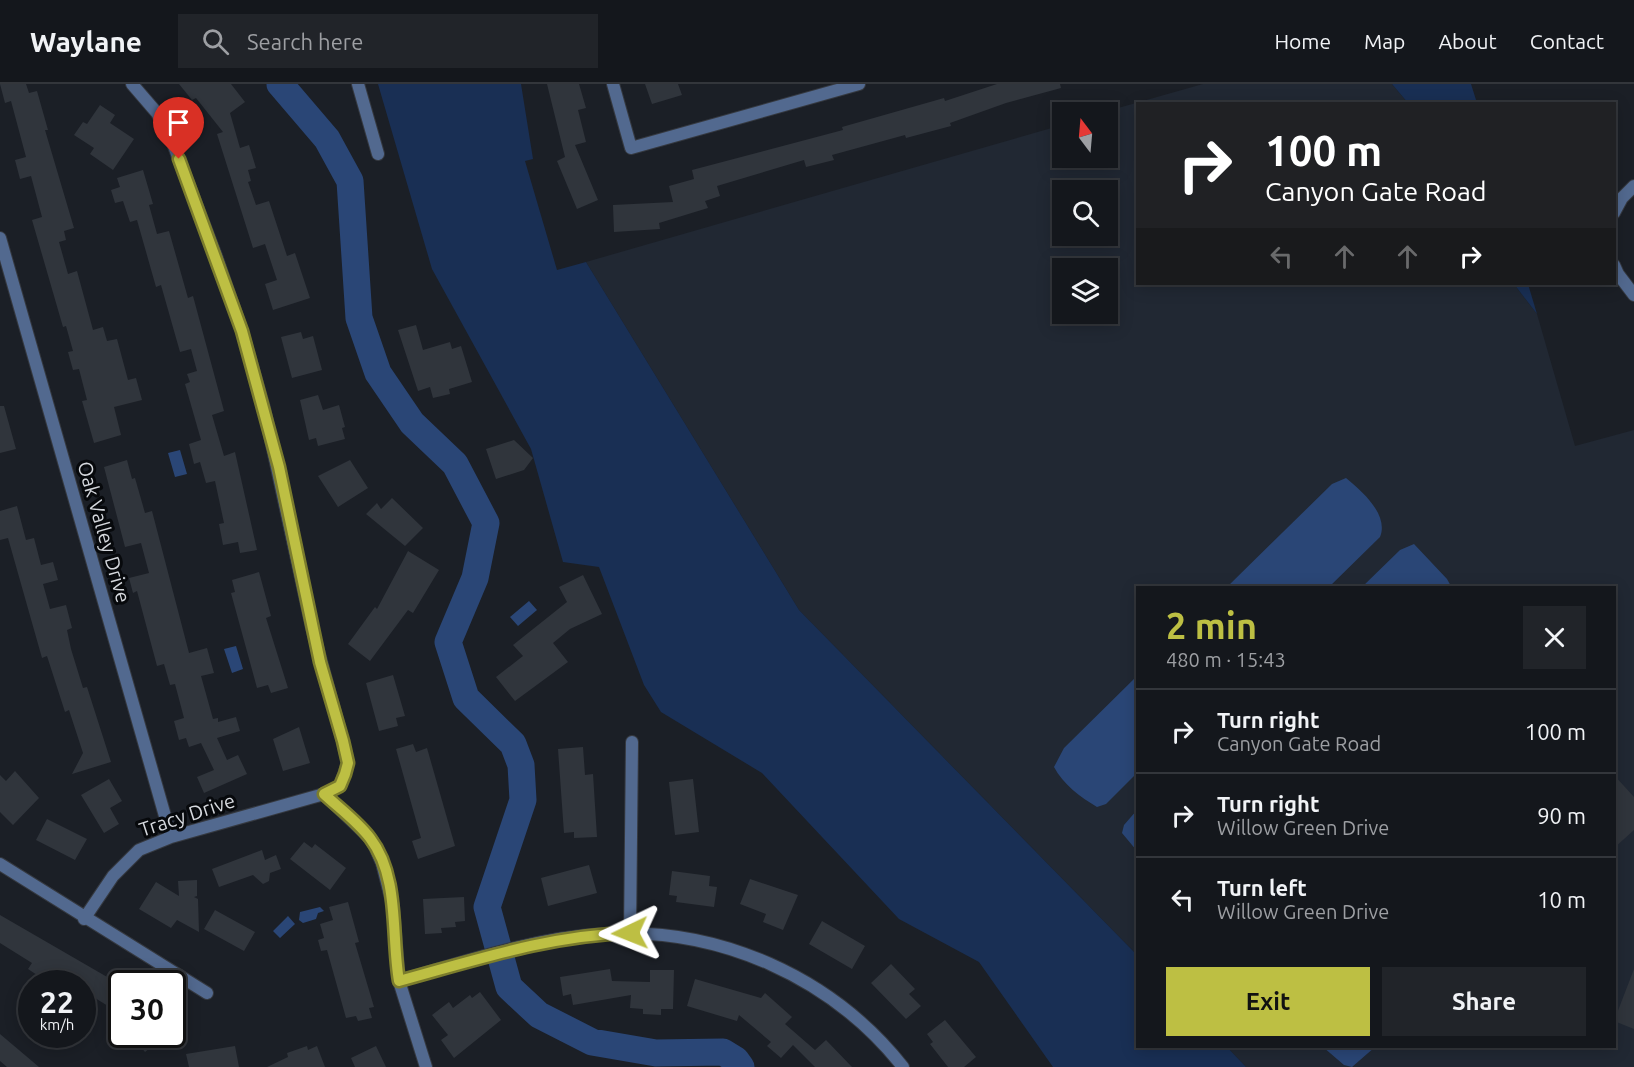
<!DOCTYPE html>
<html lang="en">
<head>
<meta charset="utf-8">
<style>
  :root { --surface:#14171c; --page:#212429; --text:#f1f3f6; --muted:#9d9fa3; --line:#33363b; --accent:#bdbf43 }
  body { margin:0; font-family:Ubuntu,sans-serif; background:var(--page); color:var(--text); height:100vh; display:flex; flex-direction:column; font-size:22px; white-space:nowrap }
  * { box-sizing:border-box; margin:0 }
  p { font-size:20px; color:var(--muted) }
  .icon { flex:none; width:33px; height:33px; fill:none; stroke:currentColor; stroke-width:2; stroke-linecap:round; stroke-linejoin:round }
  .map { position:relative; flex:1; overflow:hidden }
  .panel { position:absolute; left:1136px; top:502px; width:480px; height:462px; display:flex; flex-direction:column; background:var(--surface); border-radius:0px; box-shadow:0 3px 15px #0003,0 0 0 2px var(--line) }
  .panel>* { flex:none }
  .banner { position:absolute; left:1136px; top:18px; width:480px; height:183px; border-radius:0px; box-shadow:0 3px 15px #0003,0 0 0 2px var(--line); background:#202124; color:#fff; overflow:hidden }
  .needle { width:39px; rotate:344deg }
  .buttons { position:absolute; left:1052px; top:18px; display:grid; gap:12px }
  .buttons a { display:grid; place-items:center; width:66px; height:66px; border-radius:0px; background:var(--surface); box-shadow:0 3px 15px #0003,0 0 0 2px var(--line); font-size:30px }
  .speed { position:absolute; left:18px; top:886px; display:flex; gap:12px; font-size:30px; font-weight:700; text-align:center }
  .speed>* { display:grid; place-content:center; width:78px; height:78px; border-radius:50%; background:var(--surface); box-shadow:0 3px 15px #0003,0 0 0 2px var(--line); line-height:1 }
  .speed small { font-size:15px; font-weight:400 }
  .speed .limit { border:3px solid #111; border-radius:9px; background:#fff; color:#111 }
  .pin { position:absolute; display:grid; place-items:center; width:51px; height:51px; color:#fff; margin:-62px -26px; border-radius:50% 50% 50% 0; rotate:-45deg; box-shadow:0 0 6px #0007 }
  .pin .icon { rotate:45deg }
  .me { position:absolute; width:66px; margin:-33px; rotate:268deg; stroke-linejoin:round; filter:drop-shadow(0 0 4px #0008) }
  .turn { display:flex; align-items:center; gap:21px; height:126px; padding:0 30px; font-size:27px }
  .turn .icon { width:78px; height:78px; stroke-width:2.5 }
  .turn b { display:block; font-size:42px; line-height:51px }
  .lanes { display:flex; align-items:center; height:57px; padding:0 30px; background:#0003; justify-content:center; gap:30px; direction:ltr }
  .lanes .off { opacity:.35 }
  .round { display:grid; place-items:center; flex:none; width:63px; height:63px; border-radius:0px; background:var(--page) }
  .head { display:flex; align-items:center; justify-content:space-between; height:102px; padding:0 30px }
  h1 { font-size:36px; font-weight:700; line-height:45px; color:var(--accent) }
  .action { display:flex; gap:12px; margin-top:auto; padding:12px 30px }
  .action a { flex:1; height:69px; border-radius:0px; background:var(--accent); color:#111; font-size:24px; font-weight:700; line-height:69px; text-align:center }
  .action a+a { background:var(--page); color:var(--text) }
  ul { padding:0; list-style:none }
  li { display:flex; align-items:center; gap:18px; height:84px; padding:0 30px; border-top:2px solid var(--line) }
  li div { flex:1 }
  li b { display:block; font-size:22px }
  li em { font-style:normal }
  header { display:flex; align-items:center; gap:36px; box-sizing:border-box; height:84px; padding:0 30px; background:var(--surface); border-bottom:2px solid var(--line) }
  header strong { font-size:28px }
  nav { display:flex; gap:33px; margin-inline-start:auto; font-size:21px }
  .search { width:420px; height:54px; background:var(--page); display:flex; align-items:center; gap:15px; box-sizing:border-box; padding:0 21px; border-radius:0px; color:var(--muted); font-size:22px }
  .map>svg:first-child { display:block }
  .built { fill:#212833; fill-rule:evenodd }
  .green { fill:#192f54 }
  .water { fill:#2a4676 }
  .lines { fill:none; stroke-linecap:round; stroke-linejoin:round }
  .river { stroke:#2a4676; stroke-width:27 }
  .building { fill:#30353c }
  .street-casing { stroke:#353940; stroke-width:14 }
  .street { stroke:#52698f; stroke-width:12 }
  .route-casing { stroke:#7b7c2c; stroke-width:15 }
  .route { stroke:#bdbf43; stroke-width:10 }
  .labels { text-anchor:middle; stroke-width:6; stroke-linejoin:round; paint-order:stroke }
  .street-label { font-size:20px; fill:#d5d8dd; stroke:#07090c }
</style>
</head>
<body>
<header>
<strong>Waylane</strong>
<div class="search"><svg class="icon" aria-label="search" viewBox="0 0 24 24"><circle cx="10" cy="10" r="6"/><path d="M15 15l6 6"/></svg>Search here</div>
<nav><a>Home</a><a>Map</a><a>About</a><a>Contact</a></nav>
</header>
<div class="map">
<svg width="1634" height="983" viewBox="0 0 1634 983">
  <rect width="100%" height="100%" fill="#1b1f26"/>
  <path class="built" d="M 1203,0 L 1392,0 L 1408,19 L 1137,20 L 1137,200 L 1514,200 L 1537,230 L 1575,362 L 1634,346 L 1634,983 L 1246,983 L 1227,963 L 1614,963 L 1614,504 L 1137,504 L 1137,871 L 799,526 L 586,178 L 1062,41 L 1062,74 L 1107,74 L 1107,28 L 1104,28 ZM 1062,106 L 1107,106 L 1107,152 L 1062,152 ZM 1062,184 L 1107,184 L 1107,230 L 1062,230 Z"/>
  <path class="green" d="M 378,0 L 521,0 L 533,75 L 525,77 L 557,186 L 586,178 L 799,526 L 1137,871 L 1137,963 L 1227,963 L 1246,983 L 1053,983 L 979,878 L 899,835 L 762,689 L 661,628 L 644,601 L 599,483 L 563,478 L 531,365 L 432,185 Z
    M 1392,0 L 1471,0 L 1477,19 L 1408,19 Z
    M 1514,200 L 1528,200 L 1537,230 Z"/>
  <path class="water" d="M 180,366 L 187,390 L 175,393 L 168,369 Z
    M 1346,394 C 1363,408 1389,431 1380,453 L 1328,504 L 1226,504 L 1332,400 Z
    M 1414,460 L 1447,495 L 1452,504 L 1361,504 L 1400,466 Z
    M 529,517 L 537,526 L 518,542 L 510,533 Z
    M 236,562 L 243,585 L 232,589 L 224,565 Z
    M 1137,592 L 1137,689 L 1106,720 L 1097,723 C 1080,713 1063,700 1054,683 L 1064,664 Z
    M 1137,726 L 1137,767 L 1122,749 L 1124,741 Z
    M 320,823 L 324,827 L 318,829 L 316,835 L 303,839 L 299,836 L 300,828 Z
    M 288,832 L 295,840 L 280,854 L 273,847 Z
    M 1323,963 L 1375,963 L 1352,983 L 1344,981 Z"/>
  <g class="lines">
    <path class="river" d="M 280,0 L 327,55 L 350,97 L 359,234 L 378,289 L 412,339 L 455,380 L 486,439 L 475,494 L 448,558 L 466,614 L 513,660 L 521,681 L 523,716 L 487,823 L 509,903 L 539,931 L 592,958 L 656,969 L 723,968 L 736,976 L 741,983"/>
  </g>
  <path class="building" d="M 0,0 L 26,0 L 29,9 L 37,7 L 48,46 L 45,46 L 74,144 L 64,147 L 66,156 L 59,158 L 68,190 L 77,187 L 93,246 L 103,243 L 107,257 L 117,255 L 128,296 L 136,294 L 142,316 L 114,323 L 121,351 L 94,359 L 82,317 L 87,316 L 79,285 L 73,286 L 68,268 L 73,267 L 66,242 L 63,243 L 32,136 L 42,133 L 31,92 L 20,95 L 15,76 L 26,73 L 11,17 L 5,19 Z
    M 179,0 L 231,0 L 245,18 L 230,29 L 240,64 L 249,61 L 256,84 L 248,86 L 251,97 L 248,98 L 256,121 L 269,117 L 287,172 L 295,169 L 310,214 L 273,226 L 265,200 L 277,196 L 265,160 L 253,164 L 217,50 L 223,48 L 196,14 L 192,16 Z
    M 547,0 L 579,0 L 586,24 L 578,26 L 586,58 L 575,61 L 598,116 L 577,125 L 557,77 L 565,73 Z
    M 645,0 L 678,0 L 682,11 L 652,20 Z
    M 997,0 L 1060,0 L 1061,4 L 1006,19 L 950,39 L 951,42 L 906,54 L 905,51 L 832,71 L 834,76 L 806,83 L 804,76 L 717,102 L 720,112 L 705,117 L 708,124 L 659,139 L 660,145 L 614,148 L 613,121 L 673,118 L 669,102 L 694,95 L 692,86 L 843,46 L 842,43 L 944,14 L 945,17 Z
    M 100,21 L 115,31 L 110,39 L 134,55 L 113,86 L 90,70 L 94,64 L 74,51 L 83,38 L 87,40 Z
    M 143,86 L 153,120 L 149,121 L 157,150 L 169,147 L 188,214 L 193,212 L 224,327 L 212,331 L 224,372 L 235,368 L 257,466 L 240,469 L 238,458 L 223,461 L 219,440 L 224,439 L 215,397 L 206,399 L 200,378 L 194,380 L 189,360 L 201,356 L 185,300 L 190,298 L 187,290 L 197,287 L 191,265 L 180,268 L 161,201 L 156,203 L 137,136 L 130,138 L 123,117 L 115,119 L 111,106 L 120,103 L 117,94 Z
    M 416,241 L 423,266 L 450,258 L 452,265 L 461,262 L 472,298 L 449,305 L 450,310 L 433,314 L 430,303 L 418,307 L 398,246 Z
    M 301,248 L 303,255 L 313,252 L 322,286 L 292,294 L 281,253 Z
    M 318,311 L 323,326 L 339,321 L 345,343 L 342,344 L 345,355 L 318,362 L 316,354 L 309,356 L 300,316 Z
    M 0,322 L 4,322 L 16,365 L 0,369 Z
    M 514,356 L 533,374 L 524,386 L 496,395 L 486,365 Z
    M 127,376 L 132,395 L 135,394 L 145,429 L 152,427 L 189,569 L 207,564 L 214,589 L 201,592 L 213,635 L 218,634 L 218,638 L 236,633 L 240,647 L 217,654 L 227,676 L 238,671 L 247,690 L 204,709 L 197,693 L 214,686 L 201,659 L 189,663 L 186,654 L 179,656 L 174,637 L 184,634 L 175,600 L 170,601 L 164,580 L 157,582 L 137,507 L 133,509 L 129,494 L 149,489 L 141,459 L 125,463 L 104,383 Z
    M 350,376 L 368,404 L 338,423 L 318,392 Z
    M 392,414 L 423,444 L 405,462 L 366,430 L 377,419 L 381,425 Z
    M 17,422 L 26,456 L 34,454 L 41,481 L 53,478 L 58,496 L 43,500 L 50,525 L 66,521 L 72,544 L 67,546 L 71,565 L 83,604 L 87,603 L 111,678 L 72,690 L 83,669 L 69,626 L 65,628 L 47,572 L 42,574 L 8,454 L 0,456 L 0,427 Z
    M 408,467 L 439,486 L 413,529 L 408,526 L 370,577 L 348,560 L 375,523 L 377,525 Z
    M 259,488 L 271,532 L 266,534 L 288,604 L 271,609 L 268,601 L 257,604 L 231,509 L 235,508 L 232,496 Z
    M 583,491 L 602,530 L 570,545 L 553,559 L 568,578 L 515,617 L 496,593 L 523,572 L 513,561 L 567,518 L 559,503 Z
    M 393,591 L 405,632 L 396,634 L 398,642 L 379,647 L 366,599 Z
    M 299,643 L 310,679 L 283,687 L 273,655 Z
    M 413,660 L 416,668 L 427,664 L 455,762 L 418,775 L 412,757 L 421,754 L 396,665 Z
    M 583,663 L 585,691 L 593,690 L 597,753 L 574,754 L 574,748 L 564,749 L 558,665 Z
    M 15,687 L 39,714 L 13,741 L 0,728 L 0,691 L 6,697 Z
    M 1614,691 L 1634,713 L 1634,746 L 1614,764 Z
    M 109,695 L 122,717 L 110,724 L 119,740 L 104,749 L 81,711 Z
    M 693,695 L 699,748 L 675,751 L 669,698 Z
    M 47,735 L 87,755 L 75,776 L 36,756 Z
    M 304,758 L 312,764 L 315,760 L 346,784 L 330,806 L 290,775 Z
    M 262,766 L 265,776 L 276,771 L 281,785 L 270,789 L 269,797 L 263,800 L 253,791 L 219,803 L 212,785 Z
    M 589,781 L 597,809 L 548,822 L 541,794 Z
    M 672,787 L 710,792 L 709,802 L 717,803 L 714,823 L 676,818 L 677,812 L 669,811 Z
    M 750,795 L 798,811 L 783,846 L 763,838 L 766,830 L 740,820 Z
    M 197,796 L 197,812 L 194,813 L 198,815 L 199,848 L 177,836 L 171,844 L 139,825 L 156,798 L 179,812 L 178,797 Z
    M 464,813 L 465,837 L 455,838 L 456,843 L 441,844 L 442,849 L 425,850 L 423,815 Z
    M 348,818 L 359,858 L 355,859 L 374,923 L 369,924 L 372,934 L 358,937 L 356,932 L 346,934 L 327,866 L 321,867 L 318,856 L 324,854 L 320,840 L 333,836 L 329,823 Z
    M 215,826 L 255,848 L 244,867 L 204,845 Z
    M 0,831 L 121,901 L 108,922 L 95,914 L 91,921 L 82,916 L 82,900 L 62,900 L 43,888 L 40,893 L 28,885 L 32,879 L 0,859 Z
    M 822,837 L 865,862 L 852,885 L 809,860 Z
    M 891,880 L 915,905 L 909,910 L 921,922 L 906,935 L 871,899 Z
    M 610,885 L 612,897 L 650,898 L 650,886 L 674,886 L 673,925 L 661,925 L 661,931 L 643,930 L 643,925 L 630,924 L 631,911 L 573,921 L 571,910 L 563,912 L 560,893 Z
    M 1634,885 L 1634,945 L 1614,937 Z
    M 695,895 L 761,914 L 765,909 L 792,933 L 785,940 L 815,966 L 826,956 L 852,983 L 815,983 L 793,961 L 781,974 L 767,962 L 771,958 L 739,931 L 737,937 L 687,922 Z
    M 480,908 L 501,936 L 454,974 L 441,956 L 448,951 L 432,931 L 449,918 L 453,924 L 470,911 L 472,914 Z
    M 945,936 L 976,973 L 964,983 L 948,983 L 930,960 L 933,958 L 927,950 Z
    M 0,950 L 39,983 L 7,983 L 0,977 Z
    M 131,951 L 166,951 L 145,968 Z
    M 235,962 L 239,983 L 189,983 L 186,970 Z
    M 307,962 L 308,966 L 317,962 L 325,983 L 267,983 L 288,973 L 287,969 Z
    M 376,962 L 386,983 L 355,983 L 351,974 Z"/>
  <g class="lines">
    <g class="street-casing">
      <path id="street" d="M 358,0 L 378,70
        M 613,0 L 631,64 L 859,0
        M 1614,129 L 1622,114 L 1634,102
        M 0,154 L 171,753
        M 1614,181 L 1618,190 L 1634,211
        M 324,710 L 372,756 L 382,779 L 393,822 L 399,897 L 426,983
        M 0,780 L 207,909
        M 84,835 L 113,792 L 139,766 L 171,753 L 324,710 L 340,702 L 348,679 L 343,658 L 312,544 L 264,324 L 242,247 L 216,172 L 172,57 L 157,29 L 132,0
        M 630,849 L 632,658
        M 399,897 C 465,878 534,854 603,850 C 718,842 832,893 903,983"/>
    </g>
    <use href="#street" class="street"/>
  </g>
  <g class="lines">
    <g class="route-casing">
      <path id="route" d="M 179,75 L 242,247 L 279,383 L 320,578 L 343,657 L 348,679 L 345,690 L 340,702 L 324,710 C 339,724 357,737 370,754 C 400,793 391,851 399,897 C 476,876 551,851 630,849"/>
    </g>
    <use href="#route" class="route"/>
  </g>
  <g class="labels">
    <g class="street-label">
      <text transform="translate(104 448) rotate(74)" y="7">Oak Valley Drive</text>
      <text transform="translate(187 731) rotate(-18)" y="7">Tracy Drive</text>
    </g>
  </g>
</svg>
<div class="buttons">
<a><svg class="needle" viewBox="-14 -14 28 28"><path d="M0-13l5 13h-10z" fill="#e53935"/><path d="M0 13l5-13h-10z" fill="#9d9fa3"/></svg></a>
<a><svg class="icon" aria-label="search" viewBox="0 0 24 24"><circle cx="10" cy="10" r="6"/><path d="M15 15l6 6"/></svg></a>
<a><svg class="icon" aria-label="layers" viewBox="0 0 24 24"><path d="M12 4l9 5-9 5-9-5zM3 14l9 5 9-5"/></svg></a>
</div>
<div class="speed"><div>22<small>km/h</small></div><div class="limit">30</div></div>
<div class="pin" style="left:179px;top:75px;background:#d93025"><svg class="icon" aria-label="arrive" viewBox="0 0 24 24"><path d="M6 21V4h12l-3 4 3 4H6"/></svg></div>
<svg class="me" style="left:630px;top:849px" viewBox="-20 -20 40 40"><path d="M0-17L14 15 0 8-14 15z" fill="#bdbf43" stroke="#fff" stroke-width="4"/></svg>
<div class="banner">
<div class="turn"><svg class="icon" aria-label="right" viewBox="0 0 24 24"><path d="M7 20v-9h11M14 6l5 5-5 5"/></svg><div><b>100 m</b>Canyon Gate Road</div></div>
<div class="lanes"><svg class="icon off" aria-label="left" viewBox="0 0 24 24"><path d="M17 20v-9H6M10 6l-5 5 5 5"/></svg><svg class="icon off" aria-label="ahead" viewBox="0 0 24 24"><path d="M12 20V5M6 11l6-6 6 6"/></svg><svg class="icon off" aria-label="ahead" viewBox="0 0 24 24"><path d="M12 20V5M6 11l6-6 6 6"/></svg><svg class="icon" aria-label="right" viewBox="0 0 24 24"><path d="M7 20v-9h11M14 6l5 5-5 5"/></svg></div>
</div>
<section class="panel">
<div class="head"><div><h1>2 min</h1><p>480 m · 15:43</p></div><a class="round"><svg class="icon" aria-label="close" viewBox="0 0 24 24"><path d="M6 6l12 12M18 6L6 18"/></svg></a></div>
<ul>
<li><svg class="icon" aria-label="right" viewBox="0 0 24 24"><path d="M7 20v-9h11M14 6l5 5-5 5"/></svg><div><b>Turn right</b><p>Canyon Gate Road</p></div><em>100 m</em></li>
<li><svg class="icon" aria-label="right" viewBox="0 0 24 24"><path d="M7 20v-9h11M14 6l5 5-5 5"/></svg><div><b>Turn right</b><p>Willow Green Drive</p></div><em>90 m</em></li>
<li><svg class="icon" aria-label="left" viewBox="0 0 24 24"><path d="M17 20v-9H6M10 6l-5 5 5 5"/></svg><div><b>Turn left</b><p>Willow Green Drive</p></div><em>10 m</em></li>
</ul>
<div class="action"><a>Exit</a><a>Share</a></div>
</section>
</div>
</body>
</html>
